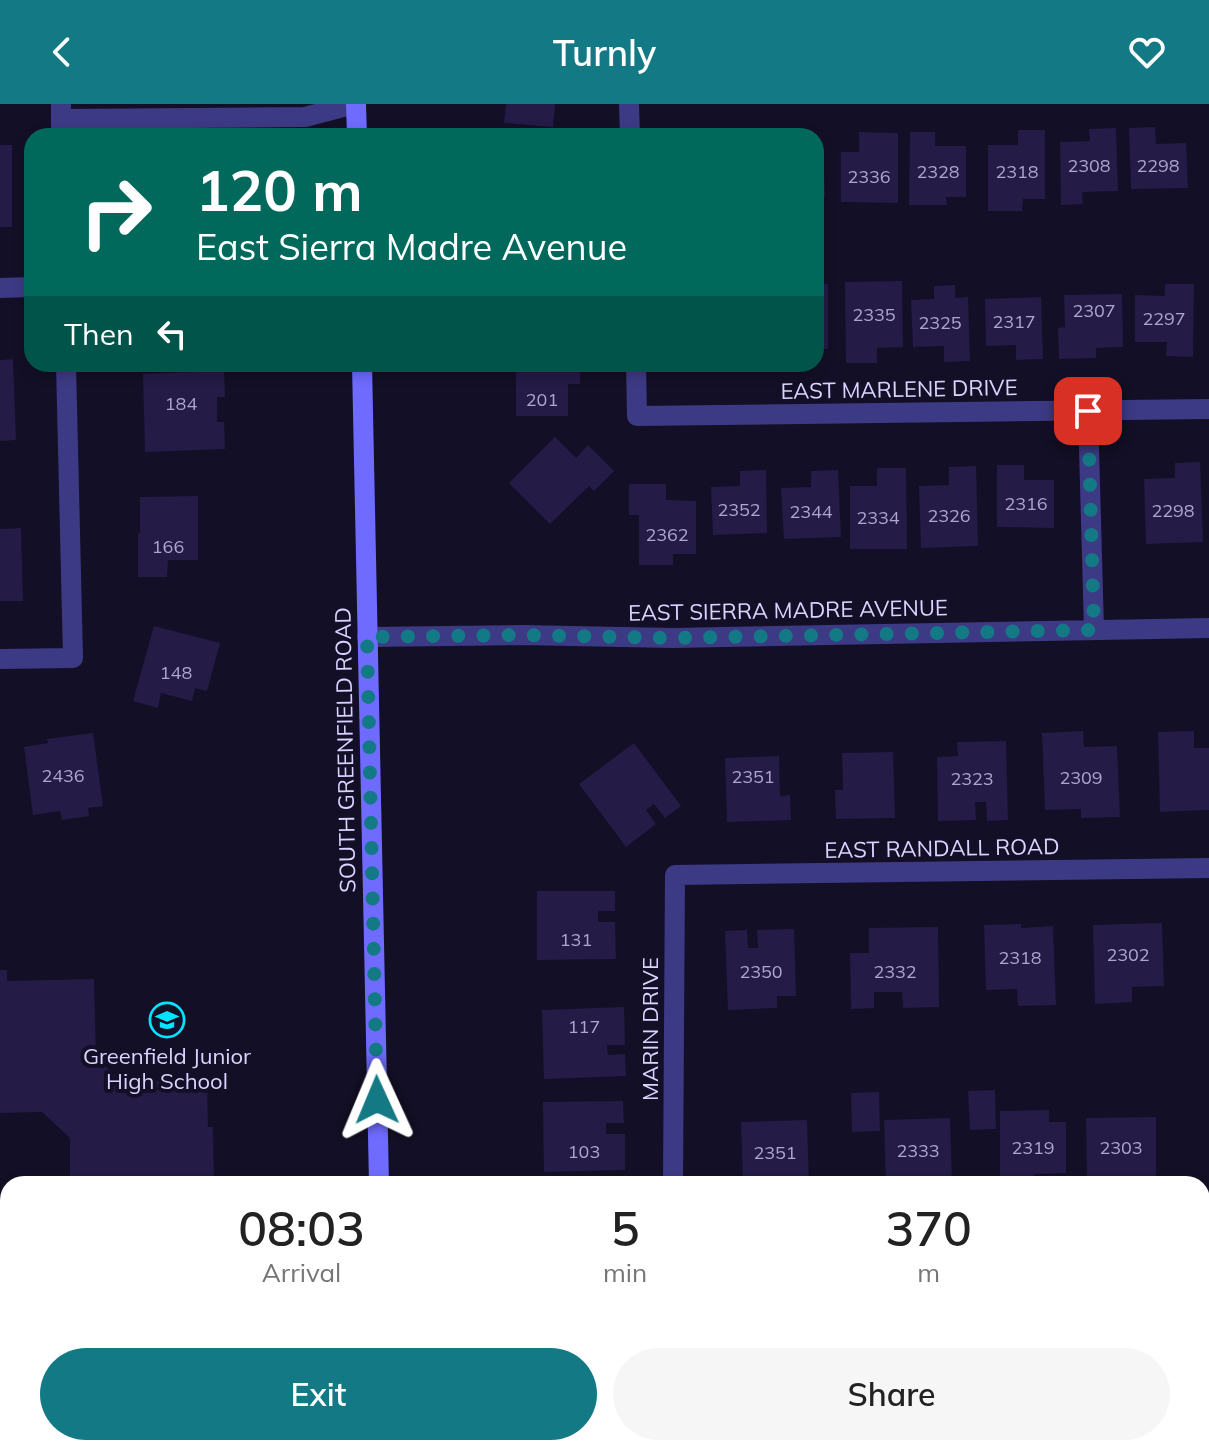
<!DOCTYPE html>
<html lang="en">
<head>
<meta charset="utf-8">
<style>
  :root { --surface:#fff; --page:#f6f6f6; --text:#222; --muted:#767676; --accent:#137a85 }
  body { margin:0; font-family:Mulish,sans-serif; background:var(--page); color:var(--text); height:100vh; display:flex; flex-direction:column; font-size:30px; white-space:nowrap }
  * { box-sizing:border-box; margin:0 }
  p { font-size:26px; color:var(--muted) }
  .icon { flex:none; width:44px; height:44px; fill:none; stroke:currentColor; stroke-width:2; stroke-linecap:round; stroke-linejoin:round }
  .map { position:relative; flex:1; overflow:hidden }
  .details { position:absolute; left:0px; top:1072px; width:1210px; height:280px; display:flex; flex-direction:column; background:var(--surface); border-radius:24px 24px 0 0; box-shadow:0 4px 12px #0003 }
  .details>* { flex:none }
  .hud { position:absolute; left:24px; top:24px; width:800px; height:244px; border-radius:24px; box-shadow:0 4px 12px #0003; background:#00695c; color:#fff; overflow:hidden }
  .pin { position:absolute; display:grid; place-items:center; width:68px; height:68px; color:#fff; margin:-34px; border-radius:16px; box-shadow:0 4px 12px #0006 }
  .me { position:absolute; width:88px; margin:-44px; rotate:359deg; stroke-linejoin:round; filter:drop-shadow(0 0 6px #0008) }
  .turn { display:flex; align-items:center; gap:28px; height:168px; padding:0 40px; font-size:36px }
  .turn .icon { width:104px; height:104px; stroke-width:2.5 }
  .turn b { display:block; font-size:56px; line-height:68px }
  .then { display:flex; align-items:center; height:76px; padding:0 40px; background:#0003; gap:16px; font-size:30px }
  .eta { display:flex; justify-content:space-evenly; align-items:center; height:136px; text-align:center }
  .eta b { font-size:48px; font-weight:600; line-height:56px }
  .action { display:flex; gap:16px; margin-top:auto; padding:16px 40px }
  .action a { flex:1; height:92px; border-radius:48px; background:var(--accent); color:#fff; font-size:32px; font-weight:600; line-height:92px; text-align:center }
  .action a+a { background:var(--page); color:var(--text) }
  header { display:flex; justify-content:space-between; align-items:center; height:104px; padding:0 40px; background:var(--accent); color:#fff; font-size:36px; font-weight:600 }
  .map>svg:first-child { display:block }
  .building { fill:#241b47 }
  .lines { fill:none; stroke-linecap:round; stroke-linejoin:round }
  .minor { stroke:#3d3a85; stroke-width:20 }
  .secondary { stroke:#6f6bff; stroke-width:20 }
  .route { stroke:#137a85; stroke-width:14; stroke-dasharray:0 25.2 }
  .labels { text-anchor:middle; stroke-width:8; stroke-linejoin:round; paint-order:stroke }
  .number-label { font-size:18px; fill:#aca6d1 }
  .street-label { font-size:22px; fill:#d9d4ff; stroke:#130f26 }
  .poi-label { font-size:22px; fill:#d9d4ff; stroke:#130f26 }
</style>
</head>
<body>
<header><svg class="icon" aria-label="back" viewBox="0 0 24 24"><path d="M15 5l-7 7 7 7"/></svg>Turnly<svg class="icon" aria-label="heart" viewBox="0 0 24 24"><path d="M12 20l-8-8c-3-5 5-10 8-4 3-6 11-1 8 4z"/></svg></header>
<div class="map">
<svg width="1209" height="1352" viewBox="0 0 1209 1352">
  <rect width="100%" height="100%" fill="#130f26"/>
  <path class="building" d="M 506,0 L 555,0 L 553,23 L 504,19 Z
    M 1155,23 L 1156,40 L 1186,39 L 1188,84 L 1131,85 L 1129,24 Z
    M 1116,24 L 1118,87 L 1082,88 L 1083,100 L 1061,101 L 1060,38 L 1090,37 L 1089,25 Z
    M 1018,26 L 1045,26 L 1045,95 L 1023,95 L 1022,107 L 988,107 L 988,41 L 1018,41 Z
    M 859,28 L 898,29 L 898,99 L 841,98 L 841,48 L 859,48 Z
    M 910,28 L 935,28 L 935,42 L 966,42 L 966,93 L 946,93 L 947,101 L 909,101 Z
    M 0,41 L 12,41 L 12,123 L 0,123 Z
    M 816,41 L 823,41 L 825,93 L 816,93 Z
    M 902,177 L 903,243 L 877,244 L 877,259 L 846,259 L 845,178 Z
    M 816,180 L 828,180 L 828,245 L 816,245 Z
    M 1165,180 L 1194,180 L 1193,253 L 1166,252 L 1167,238 L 1135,238 L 1135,191 L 1165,192 Z
    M 955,181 L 955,194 L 968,193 L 970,257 L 944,258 L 944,242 L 913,243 L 911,196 L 934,195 L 934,182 Z
    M 1122,190 L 1123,243 L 1096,244 L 1096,254 L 1059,255 L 1058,224 L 1065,223 L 1064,191 Z
    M 1041,193 L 1043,255 L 1016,256 L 1016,241 L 986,242 L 985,195 Z
    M 13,255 L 16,336 L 0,337 L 0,256 Z
    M 516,260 L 580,260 L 580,280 L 568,280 L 568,312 L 516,312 Z
    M 224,267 L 225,293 L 217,293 L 217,318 L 224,318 L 225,345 L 145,348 L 143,270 Z
    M 555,333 L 576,354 L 588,341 L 614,367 L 594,387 L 589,382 L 550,420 L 509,379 Z
    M 1200,358 L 1203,438 L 1146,440 L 1144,375 L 1175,374 L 1175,359 Z
    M 997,361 L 1024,361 L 1024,376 L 1054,376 L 1054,424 L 997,423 Z
    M 976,362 L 978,442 L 921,444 L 919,382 L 949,381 L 949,363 Z
    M 877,364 L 906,364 L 907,445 L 850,445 L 850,382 L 877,382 Z
    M 766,366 L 767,429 L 713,431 L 711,383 L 740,382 L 740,367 Z
    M 838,366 L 841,433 L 784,435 L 781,384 L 811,383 L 811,367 Z
    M 629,380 L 666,380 L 666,396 L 696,397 L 696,450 L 673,450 L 673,461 L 639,461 L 639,411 L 629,411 Z
    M 198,392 L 198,456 L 168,456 L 167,473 L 138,473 L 138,429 L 140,429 L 140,393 Z
    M 21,424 L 23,497 L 0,497 L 0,425 Z
    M 154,522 L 220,539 L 207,587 L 195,584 L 192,597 L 161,589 L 158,604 L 133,597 Z
    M 1083,627 L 1084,643 L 1117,642 L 1120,713 L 1081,714 L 1081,705 L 1045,706 L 1042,629 Z
    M 1194,627 L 1194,644 L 1209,644 L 1209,706 L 1160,708 L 1158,628 Z
    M 93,629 L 103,702 L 88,704 L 89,712 L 62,716 L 60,707 L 33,711 L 24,643 L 48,639 L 47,635 Z
    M 1006,637 L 1008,716 L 987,717 L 986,698 L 975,698 L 976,716 L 938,717 L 937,653 L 958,652 L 957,638 Z
    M 634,639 L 681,702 L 665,714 L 654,700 L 646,706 L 656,720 L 626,743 L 579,680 Z
    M 893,648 L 895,714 L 836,715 L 835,686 L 843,686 L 842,649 Z
    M 779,652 L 780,692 L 790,691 L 791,716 L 727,718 L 725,654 Z
    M 537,787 L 615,787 L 615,807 L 598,807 L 598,818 L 615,818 L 616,855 L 537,856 Z
    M 1162,819 L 1164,882 L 1132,883 L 1132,898 L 1095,900 L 1093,821 Z
    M 1021,820 L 1021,824 L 1053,822 L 1056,901 L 1018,902 L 1017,885 L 986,886 L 984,821 Z
    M 938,823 L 939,903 L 903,904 L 902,888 L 874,888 L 874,904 L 851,905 L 850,849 L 869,849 L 869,824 Z
    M 794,825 L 796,892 L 777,892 L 777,904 L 728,906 L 725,827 L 747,826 L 748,844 L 758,844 L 757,826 Z
    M 0,866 L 7,866 L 7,877 L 94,875 L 96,953 L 121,977 L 207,976 L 208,1023 L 213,1023 L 214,1077 L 225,1077 L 225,1080 L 70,1080 L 70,1034 L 42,1008 L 0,1009 Z
    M 624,903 L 625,941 L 607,941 L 608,951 L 625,950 L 626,972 L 544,975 L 542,906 Z
    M 995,986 L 996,1025 L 970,1026 L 968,987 Z
    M 879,988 L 880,1027 L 852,1028 L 851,989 Z
    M 623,997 L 624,1019 L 606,1019 L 606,1030 L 625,1030 L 625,1066 L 544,1068 L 543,998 Z
    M 1049,1006 L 1049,1018 L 1066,1018 L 1066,1069 L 1034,1070 L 1034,1080 L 1000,1080 L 1000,1007 Z
    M 1156,1013 L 1156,1080 L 1119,1080 L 1119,1075 L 1110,1075 L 1110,1080 L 1087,1080 L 1086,1014 Z
    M 950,1014 L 952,1077 L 886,1080 L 884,1016 Z
    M 807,1016 L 809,1080 L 743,1080 L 741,1018 Z
    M 0,1282 L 8,1290 L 8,1344 L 223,1344 L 223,1352 L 0,1352 Z
    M 560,1344 L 624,1344 L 624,1352 L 560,1352 Z"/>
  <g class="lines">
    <path class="minor" d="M 61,0 L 61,32
      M 629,0 L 630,32
      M 61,15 L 305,13 L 354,0
      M 0,184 L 32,183
      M 636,260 L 637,312 L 1209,305
      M 1088,307 L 1094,526
      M 367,533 L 521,531 L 673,534 L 1209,524
      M 0,555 L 73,554 L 66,260
      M 673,1080 L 675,771 L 1209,764
      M 1202,1143 L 1209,1142
      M 677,1344 L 677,1352"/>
    <path class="secondary" d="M 356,0 L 357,32
      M 362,260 L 379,1080
      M 384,1344 L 384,1352"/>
  </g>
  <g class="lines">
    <path class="route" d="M 377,996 L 367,533 L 521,531 L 673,534 L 1094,526 L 1088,307"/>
  </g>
  <defs>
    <g id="school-ring" transform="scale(1.8)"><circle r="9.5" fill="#130f26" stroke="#00e5ff" stroke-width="1.5"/><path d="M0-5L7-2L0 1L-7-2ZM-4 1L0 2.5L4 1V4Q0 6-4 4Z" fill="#00e5ff"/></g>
  </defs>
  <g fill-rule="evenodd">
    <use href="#school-ring" x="167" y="916"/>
  </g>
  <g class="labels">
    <g class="number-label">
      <text x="1089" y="68">2308</text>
      <text x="1158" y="68">2298</text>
      <text x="938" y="74">2328</text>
      <text x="1017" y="74">2318</text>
      <text x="869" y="79">2336</text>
      <text x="1094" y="213">2307</text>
      <text x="874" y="217">2335</text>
      <text x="1164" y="221">2297</text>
      <text x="1014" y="224">2317</text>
      <text x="940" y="225">2325</text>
      <text x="542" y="302">201</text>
      <text x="181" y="306">184</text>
      <text x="1026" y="406">2316</text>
      <text x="739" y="412">2352</text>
      <text x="1173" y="413">2298</text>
      <text x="811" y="414">2344</text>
      <text x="949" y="418">2326</text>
      <text x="878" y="420">2334</text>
      <text x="667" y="437">2362</text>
      <text x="168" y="449">166</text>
      <text x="176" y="575">148</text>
      <text x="63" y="678">2436</text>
      <text x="753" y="679">2351</text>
      <text x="1081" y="680">2309</text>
      <text x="972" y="681">2323</text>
      <text x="576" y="842">131</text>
      <text x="1128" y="857">2302</text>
      <text x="1020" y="860">2318</text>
      <text x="761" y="874">2350</text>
      <text x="895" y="874">2332</text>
      <text x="584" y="929">117</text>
      <text x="1033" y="1050">2319</text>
      <text x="1121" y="1050">2303</text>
      <text x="918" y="1053">2333</text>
      <text x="584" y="1054">103</text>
      <text x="775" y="1055">2351</text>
    </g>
    <g class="street-label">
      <text transform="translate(899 285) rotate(-1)" y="8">EAST MARLENE DRIVE</text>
      <text transform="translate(788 506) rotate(-1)" y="8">EAST SIERRA MADRE AVENUE</text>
      <text transform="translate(345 646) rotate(-91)" y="8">SOUTH GREENFIELD ROAD</text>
      <text transform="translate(942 744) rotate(-1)" y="8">EAST RANDALL ROAD</text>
      <text transform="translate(650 925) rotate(-90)" y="8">MARIN DRIVE</text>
    </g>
    <g class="poi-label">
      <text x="167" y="960">Greenfield Junior<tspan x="167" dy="25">High School</tspan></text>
    </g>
  </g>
</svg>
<div class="pin" style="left:1088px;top:307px;background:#d93025"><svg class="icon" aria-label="arrive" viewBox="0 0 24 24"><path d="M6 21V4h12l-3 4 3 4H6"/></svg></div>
<svg class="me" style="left:377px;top:996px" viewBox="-20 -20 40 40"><path d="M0-17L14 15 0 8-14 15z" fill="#137a85" stroke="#fff" stroke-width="4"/></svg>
<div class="hud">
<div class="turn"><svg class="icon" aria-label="right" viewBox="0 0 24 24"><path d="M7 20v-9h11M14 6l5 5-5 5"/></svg><div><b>120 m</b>East Sierra Madre Avenue</div></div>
<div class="then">Then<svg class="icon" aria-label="left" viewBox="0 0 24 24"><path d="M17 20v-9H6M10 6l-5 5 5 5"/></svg></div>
</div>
<section class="details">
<div class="eta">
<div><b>08:03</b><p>Arrival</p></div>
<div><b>5</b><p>min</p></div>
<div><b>370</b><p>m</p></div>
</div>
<div class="action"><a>Exit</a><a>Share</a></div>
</section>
</div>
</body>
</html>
